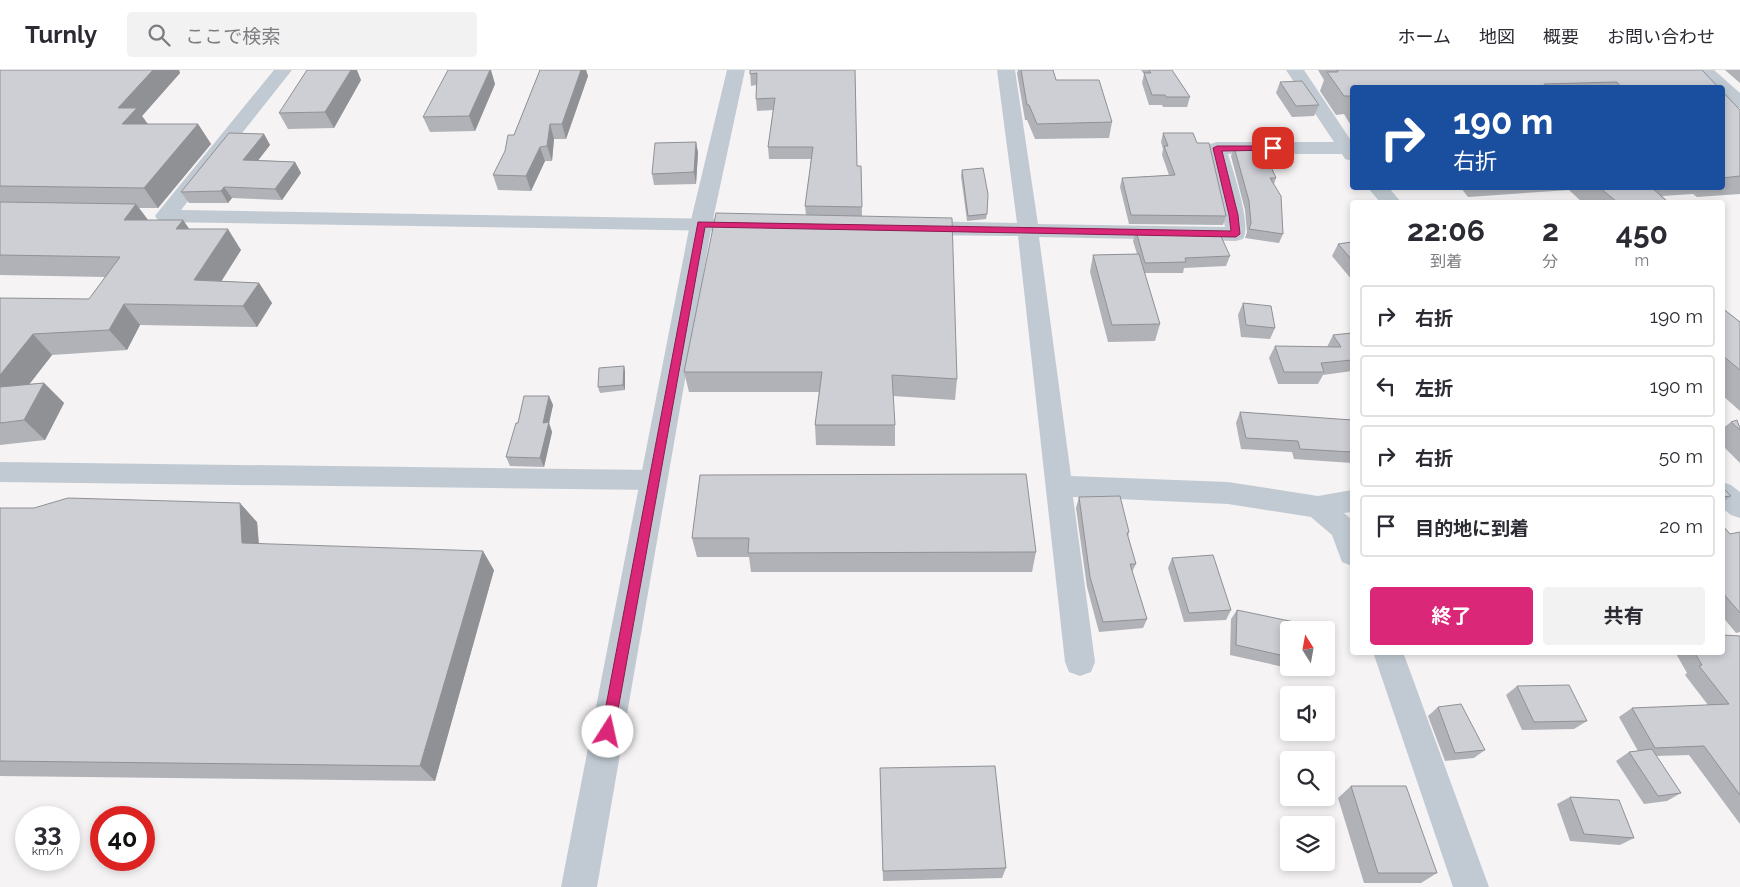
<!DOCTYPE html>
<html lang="ja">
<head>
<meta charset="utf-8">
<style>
  :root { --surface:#fff; --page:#f2f2f3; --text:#2b2b33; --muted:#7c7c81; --line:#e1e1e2; --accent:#db2777 }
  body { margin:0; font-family:Raleway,"Noto Sans JP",sans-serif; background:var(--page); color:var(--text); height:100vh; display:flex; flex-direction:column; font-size:19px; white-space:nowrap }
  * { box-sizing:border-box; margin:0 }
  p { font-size:16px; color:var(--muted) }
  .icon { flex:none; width:28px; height:28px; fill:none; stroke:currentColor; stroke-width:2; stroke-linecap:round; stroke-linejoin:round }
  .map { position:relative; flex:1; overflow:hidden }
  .details { position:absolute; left:1350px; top:130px; width:375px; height:455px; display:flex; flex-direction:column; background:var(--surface); border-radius:5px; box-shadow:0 2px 8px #0003 }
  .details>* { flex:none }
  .banner { position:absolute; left:1350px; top:15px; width:375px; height:105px; border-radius:5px; box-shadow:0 2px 8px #0003; background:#1a4fa0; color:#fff; overflow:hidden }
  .needle { width:32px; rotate:349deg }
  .fabs { position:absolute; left:1280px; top:551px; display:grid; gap:10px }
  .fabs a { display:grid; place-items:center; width:55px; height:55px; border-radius:5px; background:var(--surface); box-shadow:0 2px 8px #0003; font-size:25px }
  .speed { position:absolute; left:15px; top:736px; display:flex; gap:10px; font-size:25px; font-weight:700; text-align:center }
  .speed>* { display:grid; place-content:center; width:65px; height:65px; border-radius:50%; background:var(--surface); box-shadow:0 2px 8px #0003; line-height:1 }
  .speed small { font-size:12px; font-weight:400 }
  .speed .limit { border:8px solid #d22; background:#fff; color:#111 }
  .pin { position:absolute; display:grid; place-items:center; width:42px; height:42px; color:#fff; margin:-21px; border-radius:10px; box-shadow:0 2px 8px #0006 }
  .me { position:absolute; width:55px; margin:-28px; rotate:10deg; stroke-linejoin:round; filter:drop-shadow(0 0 4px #0008) }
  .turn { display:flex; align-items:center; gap:18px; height:105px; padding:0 20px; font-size:22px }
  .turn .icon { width:65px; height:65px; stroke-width:2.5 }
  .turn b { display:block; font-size:35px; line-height:42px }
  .eta { display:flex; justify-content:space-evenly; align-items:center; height:85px; text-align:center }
  .eta b { font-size:30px; font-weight:700; line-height:35px }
  .button { display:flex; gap:10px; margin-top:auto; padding:10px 20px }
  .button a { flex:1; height:58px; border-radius:5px; background:var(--accent); color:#fff; font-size:20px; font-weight:700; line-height:58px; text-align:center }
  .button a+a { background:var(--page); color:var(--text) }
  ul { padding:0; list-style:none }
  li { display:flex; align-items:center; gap:15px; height:62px; margin:0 10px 8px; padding:0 10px; border:2px solid var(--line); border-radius:5px }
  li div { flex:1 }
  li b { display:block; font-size:19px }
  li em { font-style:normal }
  header { display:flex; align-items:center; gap:30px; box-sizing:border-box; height:70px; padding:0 25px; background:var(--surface); border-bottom:1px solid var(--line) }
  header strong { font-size:24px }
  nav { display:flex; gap:28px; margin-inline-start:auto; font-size:18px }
  .search { width:350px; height:45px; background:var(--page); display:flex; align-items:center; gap:12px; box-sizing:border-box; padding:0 18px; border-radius:5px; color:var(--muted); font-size:19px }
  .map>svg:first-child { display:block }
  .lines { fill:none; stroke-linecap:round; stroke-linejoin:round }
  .minor { fill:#c1cad2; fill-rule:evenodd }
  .tertiary { fill:#c1cad2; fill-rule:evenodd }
  .wall { fill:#b0b2b7 }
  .shaded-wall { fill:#909195 }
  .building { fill:#cdcfd5; stroke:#909195 }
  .route { fill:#db2777; stroke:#8e194d }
</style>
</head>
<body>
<header>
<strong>Turnly</strong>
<div class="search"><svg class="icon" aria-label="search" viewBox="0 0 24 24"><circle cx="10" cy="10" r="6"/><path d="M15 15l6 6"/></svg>ここで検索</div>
<nav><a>ホーム</a><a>地図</a><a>概要</a><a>お問い合わせ</a></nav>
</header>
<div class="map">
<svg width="1740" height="817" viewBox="0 0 1740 817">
  <rect width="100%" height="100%" fill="#f5f3f3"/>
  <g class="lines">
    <path class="minor" d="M 274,0 L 292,0 L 181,140 L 726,149 L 733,150 L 736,155 L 733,160 L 726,161 L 165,152 L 158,150 L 155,146 L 158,142 Z
      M 997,0 L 1015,0 L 1038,154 L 1225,157 L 1207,78 L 1210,74 L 1217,72 L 1334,72 L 1286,0 L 1304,0 L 1352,72 L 1352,91 L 1345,89 L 1342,84 L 1228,84 C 1233,101 1252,155 1243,169 L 1236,171 L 1039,167 L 1071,406 L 1228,412 L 1318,426 L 1352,420 L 1352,442 L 1344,443 L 1352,450 L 1352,496 L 1342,492 L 1332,465 L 1311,447 L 1228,434 L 1073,427 L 1095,592 L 1091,602 L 1080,606 L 1069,602 L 1065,592 L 1018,166 L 917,165 L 910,163 L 907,158 L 910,153 L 917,151 L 1017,153 Z
      M 1695,0 L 1714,0 L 1740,23 L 1740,38 L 1734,37 L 1722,27 L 1722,18 L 1713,18 Z
      M 1368,118 L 1389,118 L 1401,132 L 1380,132 Z
      M 0,392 L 654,400 L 663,403 L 667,410 L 663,417 L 654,420 L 0,412 Z
      M 1722,412 L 1731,415 L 1740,422 L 1740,448 L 1731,445 L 1722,438 Z
      M 1373,582 L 1403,582 L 1489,817 L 1453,817 Z"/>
    <path class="tertiary" d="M 727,0 L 745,0 L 712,154 L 597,817 L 561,817 L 690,154 Z"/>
  </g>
  <path class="wall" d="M 0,0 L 179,0 L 180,3 L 142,46 L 148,54 L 198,54 L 211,74 L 158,138 L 139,138 L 148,150 L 183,150 L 189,159 L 241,180 L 221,211 L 259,213 L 272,233 L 257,257 L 140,255 L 127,280 L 52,285 L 29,314 L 44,313 L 64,333 L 45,370 L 0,375 L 0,228 L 89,229 L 105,207 L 0,205 Z
    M 540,0 L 586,0 L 588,6 L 566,69 L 554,69 L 552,91 L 545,91 L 531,121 L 498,120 L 493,105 L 514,65 Z
    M 750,0 L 855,0 L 857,96 L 861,96 L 862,146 L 957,309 L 955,330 L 893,326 L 895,355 L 895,376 L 816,375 L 815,355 L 819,322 L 689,322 L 684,302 L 806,145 L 805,136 L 811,89 L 769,89 L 768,77 L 773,40 L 757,41 L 756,29 L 756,15 L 751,16 Z
    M 1018,0 L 1053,0 L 1056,10 L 1112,52 L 1109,68 L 1035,69 L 1027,50 L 1025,50 L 1017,3 Z
    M 1141,0 L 1172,0 L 1190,27 L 1187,37 L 1163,37 L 1162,35 L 1149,35 L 1142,13 L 1144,4 Z
    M 1318,0 L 1702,0 L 1719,18 L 1352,18 L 1352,54 L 1350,54 L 1344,44 L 1336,45 L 1320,21 L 1324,10 Z
    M 1725,0 L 1740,0 L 1740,13 Z
    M 361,10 L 334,58 L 288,59 L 279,43 Z
    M 1280,12 L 1319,35 L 1314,46 L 1292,47 L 1276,23 Z
    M 495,14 L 475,61 L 430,62 L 423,47 Z
    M 1722,21 L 1740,40 L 1740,124 L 1697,127 L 1693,124 L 1662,126 L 1668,132 L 1582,132 L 1569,120 L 1468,127 L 1461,118 L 1722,118 Z
    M 1163,63 L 1226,146 L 1223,155 L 1129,154 L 1120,117 L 1122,108 L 1169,105 L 1162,85 L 1163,79 L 1161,72 Z
    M 264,64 L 270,75 L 258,90 L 295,92 L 301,103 L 282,130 L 232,128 L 228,133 L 189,133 L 181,122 Z
    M 696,72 L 698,83 L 696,114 L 654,115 L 652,104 Z
    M 1234,77 L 1276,108 L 1274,114 L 1283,164 L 1279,173 L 1245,168 L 1247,162 L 1245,140 L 1231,86 Z
    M 962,100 L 987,144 L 986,149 L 967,151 L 961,106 Z
    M 1136,161 L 1230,186 L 1226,196 L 1184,198 L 1183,203 L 1144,203 L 1160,254 L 1155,271 L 1108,272 L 1090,202 L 1093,185 L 1137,184 L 1133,171 Z
    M 1352,172 L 1352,210 L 1332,186 L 1338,174 Z
    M 1243,233 L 1275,258 L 1270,269 L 1241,267 L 1238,245 Z
    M 1722,238 L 1740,252 L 1740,341 L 1722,325 Z
    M 1352,263 L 1352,301 L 1323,305 L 1318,314 L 1278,314 L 1269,288 L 1275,276 L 1327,277 L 1333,265 Z
    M 624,296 L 625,302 L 625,320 L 600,323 L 598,317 Z
    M 549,326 L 553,335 L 549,353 L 552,362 L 544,397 L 510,396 L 506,387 L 518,353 Z
    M 1240,342 L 1352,350 L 1352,393 L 1294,389 L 1292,382 L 1241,379 L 1236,353 Z
    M 1731,352 L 1740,356 L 1740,393 L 1722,375 L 1722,359 Z
    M 700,405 L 1036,482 L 1032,502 L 751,502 L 749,487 L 697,487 L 692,468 Z
    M 1722,417 L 1731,426 L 1722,433 Z
    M 1079,427 L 1129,462 L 1128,467 L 1136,494 L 1132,502 L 1147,549 L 1143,558 L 1099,562 L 1087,517 L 1076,438 Z
    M 0,438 L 257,452 L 259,473 L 494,500 L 435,711 L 0,706 Z
    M 1722,455 L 1730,464 L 1740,462 L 1740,562 L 1736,563 L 1722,546 Z
    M 1172,488 L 1231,540 L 1226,550 L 1184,552 L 1168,498 Z
    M 1237,540 L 1289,560 L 1289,598 L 1294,598 L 1293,599 L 1230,585 L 1231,549 Z
    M 1740,566 L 1740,754 L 1689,685 L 1656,686 L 1681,723 L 1667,731 L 1644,734 L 1616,691 L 1629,682 L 1638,681 L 1619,647 L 1632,638 L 1708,635 L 1685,605 L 1687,603 L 1675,582 L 1722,582 Z
    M 1517,616 L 1587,651 L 1574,659 L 1522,660 L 1506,625 Z
    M 1438,637 L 1485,680 L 1474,688 L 1445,691 L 1428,646 Z
    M 880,698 L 1006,798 L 1002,808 L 883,811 Z
    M 1351,716 L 1437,803 L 1421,813 L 1364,813 L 1338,728 Z
    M 1570,727 L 1634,768 L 1620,775 L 1570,771 L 1557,734 Z"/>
  <path class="shaded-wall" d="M 153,0 L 179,0 L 180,3 L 142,46 L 151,59 L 122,54 L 118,38 Z
    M 351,0 L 357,0 L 361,10 L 334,58 L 325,42 Z
    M 490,0 L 491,0 L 495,14 L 475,61 L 469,46 Z
    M 581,0 L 586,0 L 588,6 L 566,69 L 562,54 Z
    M 198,54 L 211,74 L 158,138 L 144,118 Z
    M 550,54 L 554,69 L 552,91 L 547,76 Z
    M 264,64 L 270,75 L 250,101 L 243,90 Z
    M 696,72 L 698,83 L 696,114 L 694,102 Z
    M 540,77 L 545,91 L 531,121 L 526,106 Z
    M 295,92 L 301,103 L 282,130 L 275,119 Z
    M 224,117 L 232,128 L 228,133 L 221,121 Z
    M 136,134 L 151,154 L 124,150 Z
    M 183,150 L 197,170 L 176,159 Z
    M 228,159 L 241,180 L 209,231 L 194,210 Z
    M 259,213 L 272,233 L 257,257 L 243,236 Z
    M 124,234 L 140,255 L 127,280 L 109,260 Z
    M 33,264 L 52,285 L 11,338 L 0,328 L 0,305 Z
    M 624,296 L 625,302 L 625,320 L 623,315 Z
    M 44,313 L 64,333 L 45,370 L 24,350 Z
    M 549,326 L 553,335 L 549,353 L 552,362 L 544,397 L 540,388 L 543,353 Z
    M 240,433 L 257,452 L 260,492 L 242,473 Z
    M 483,481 L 494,500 L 435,711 L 420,696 Z"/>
  <path class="building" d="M 0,0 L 153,0 L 118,38 L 137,38 L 122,54 L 198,54 L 144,118 L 0,116 Z
    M 307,0 L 351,0 L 325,42 L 279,43 Z
    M 448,0 L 490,0 L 469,46 L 423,47 Z
    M 540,0 L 581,0 L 562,54 L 550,54 L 547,76 L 540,77 L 526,106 L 493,105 L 505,81 L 508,65 L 514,65 Z
    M 750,0 L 855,0 L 857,96 L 861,96 L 862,137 L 805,136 L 813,77 L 768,77 L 775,28 L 756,29 L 757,3 L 750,4 Z
    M 1021,0 L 1053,0 L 1056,10 L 1099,10 L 1112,52 L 1037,54 L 1029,35 L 1027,35 Z
    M 1149,0 L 1172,0 L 1190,27 L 1166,27 L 1165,25 L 1152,25 L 1144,3 L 1151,3 Z
    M 1337,0 L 1702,0 L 1719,18 L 1622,18 L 1617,12 L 1544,14 L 1546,18 L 1352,18 L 1352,26 L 1344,26 L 1327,2 L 1338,2 Z
    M 1302,11 L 1319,35 L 1296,36 L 1280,12 Z
    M 1722,21 L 1740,40 L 1740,106 L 1722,108 Z
    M 229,63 L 264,64 L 243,90 L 295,92 L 275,119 L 224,117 L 221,121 L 181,122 Z
    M 1163,63 L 1193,63 L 1197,73 L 1209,73 L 1226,146 L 1131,145 L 1122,108 L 1175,105 L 1164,76 L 1168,76 Z
    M 696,72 L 694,102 L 652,104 L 655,73 Z
    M 1234,77 L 1262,77 L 1276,108 L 1270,108 L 1281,126 L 1283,164 L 1249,159 L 1251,153 L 1249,131 Z
    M 983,98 L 988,124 L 987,144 L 968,146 L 962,100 Z
    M 1600,118 L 1652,118 L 1668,132 L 1617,132 Z
    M 0,132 L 136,134 L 124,150 L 183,150 L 176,159 L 228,159 L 194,210 L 259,213 L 243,236 L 124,234 L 109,260 L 33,264 L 0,305 L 0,228 L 89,229 L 120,187 L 0,185 Z
    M 716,143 L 952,148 L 957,309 L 892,305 L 895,355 L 815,355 L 822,302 L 684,302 Z
    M 1136,161 L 1219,162 L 1230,186 L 1185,188 L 1186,192 L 1145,193 Z
    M 1352,172 L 1352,190 L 1338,174 Z
    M 1139,184 L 1160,254 L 1112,255 L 1093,185 Z
    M 1243,233 L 1271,236 L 1275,258 L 1246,255 Z
    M 1722,238 L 1740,252 L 1740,300 L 1722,285 Z
    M 1352,263 L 1352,290 L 1321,293 L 1324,302 L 1284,302 L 1275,276 L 1341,277 L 1333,265 Z
    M 624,296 L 623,315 L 598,317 L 599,298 Z
    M 44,313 L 24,350 L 0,353 L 0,317 Z
    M 524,326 L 549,326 L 543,353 L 549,352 L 540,388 L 506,387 L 516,353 L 518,353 Z
    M 1240,342 L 1352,350 L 1352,382 L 1300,379 L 1298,371 L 1246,368 Z
    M 1737,350 L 1739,356 L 1740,356 L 1740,360 L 1731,352 Z
    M 1026,404 L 1036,482 L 748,483 L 749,468 L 692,468 L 700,405 Z
    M 1722,417 L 1731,426 L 1722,427 Z
    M 1120,426 L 1129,462 L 1127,463 L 1136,494 L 1130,494 L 1147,549 L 1103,552 L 1090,507 L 1079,427 Z
    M 68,428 L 240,433 L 242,473 L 483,481 L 420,696 L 0,691 L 0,438 L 34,438 Z
    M 1722,455 L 1730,464 L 1740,462 L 1740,543 L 1722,522 Z
    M 1213,485 L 1231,540 L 1189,543 L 1172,488 Z
    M 1237,540 L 1299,553 L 1299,560 L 1289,560 L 1289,587 L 1236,575 Z
    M 1722,565 L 1740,566 L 1740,725 L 1704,676 L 1655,678 L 1632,638 L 1729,634 L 1699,596 L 1702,595 L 1694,582 L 1722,582 Z
    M 1569,615 L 1587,651 L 1534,652 L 1517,616 Z
    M 1461,634 L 1485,680 L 1455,683 L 1438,637 Z
    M 1652,679 L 1681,723 L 1658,726 L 1629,682 Z
    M 995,696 L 1006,798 L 883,801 L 880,698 Z
    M 1351,716 L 1406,716 L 1437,803 L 1378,803 Z
    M 1570,727 L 1619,730 L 1634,768 L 1584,764 Z"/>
  <path class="route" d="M 1273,76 L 1276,76 L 1276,80 L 1222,81 L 1238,145 L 1240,164 L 1236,167 L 705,157 L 614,662 L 612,666 L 608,668 L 603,666 L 601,662 L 698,152 L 1231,161 L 1229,145 L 1213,78 L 1217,76 Z"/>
</svg>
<div class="fabs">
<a><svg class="needle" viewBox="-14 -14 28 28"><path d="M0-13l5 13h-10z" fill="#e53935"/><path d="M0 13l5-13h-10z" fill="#7c7c81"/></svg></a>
<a><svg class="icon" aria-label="sound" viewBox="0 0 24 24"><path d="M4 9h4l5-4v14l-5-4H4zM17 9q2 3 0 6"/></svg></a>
<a><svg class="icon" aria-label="search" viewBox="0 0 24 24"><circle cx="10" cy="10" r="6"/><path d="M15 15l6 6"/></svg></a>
<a><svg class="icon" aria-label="layers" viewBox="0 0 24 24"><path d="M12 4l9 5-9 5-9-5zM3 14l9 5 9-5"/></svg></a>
</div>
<div class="speed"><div>33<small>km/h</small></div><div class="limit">40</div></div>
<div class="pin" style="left:1273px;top:78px;background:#d93025"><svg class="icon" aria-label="arrive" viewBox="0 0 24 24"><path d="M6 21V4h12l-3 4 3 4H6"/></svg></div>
<svg class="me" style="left:608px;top:662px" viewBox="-20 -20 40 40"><circle r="19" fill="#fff"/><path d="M0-13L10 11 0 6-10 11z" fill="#db2777"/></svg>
<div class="banner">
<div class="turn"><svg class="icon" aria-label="right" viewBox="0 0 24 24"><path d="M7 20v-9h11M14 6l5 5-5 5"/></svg><div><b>190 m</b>右折</div></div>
</div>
<section class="details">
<div class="eta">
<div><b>22:06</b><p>到着</p></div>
<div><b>2</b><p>分</p></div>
<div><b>450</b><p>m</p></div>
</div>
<ul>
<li><svg class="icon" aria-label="right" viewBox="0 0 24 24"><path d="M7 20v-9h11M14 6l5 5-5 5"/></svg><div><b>右折</b></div><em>190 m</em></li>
<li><svg class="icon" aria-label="left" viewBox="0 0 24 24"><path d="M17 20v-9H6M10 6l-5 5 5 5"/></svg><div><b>左折</b></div><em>190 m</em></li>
<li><svg class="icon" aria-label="right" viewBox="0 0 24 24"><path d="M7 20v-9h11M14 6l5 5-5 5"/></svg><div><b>右折</b></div><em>50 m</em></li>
<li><svg class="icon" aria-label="arrive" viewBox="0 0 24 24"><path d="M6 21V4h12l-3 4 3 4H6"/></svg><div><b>目的地に到着</b></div><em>20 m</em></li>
</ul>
<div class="button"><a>終了</a><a>共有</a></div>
</section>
</div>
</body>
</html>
